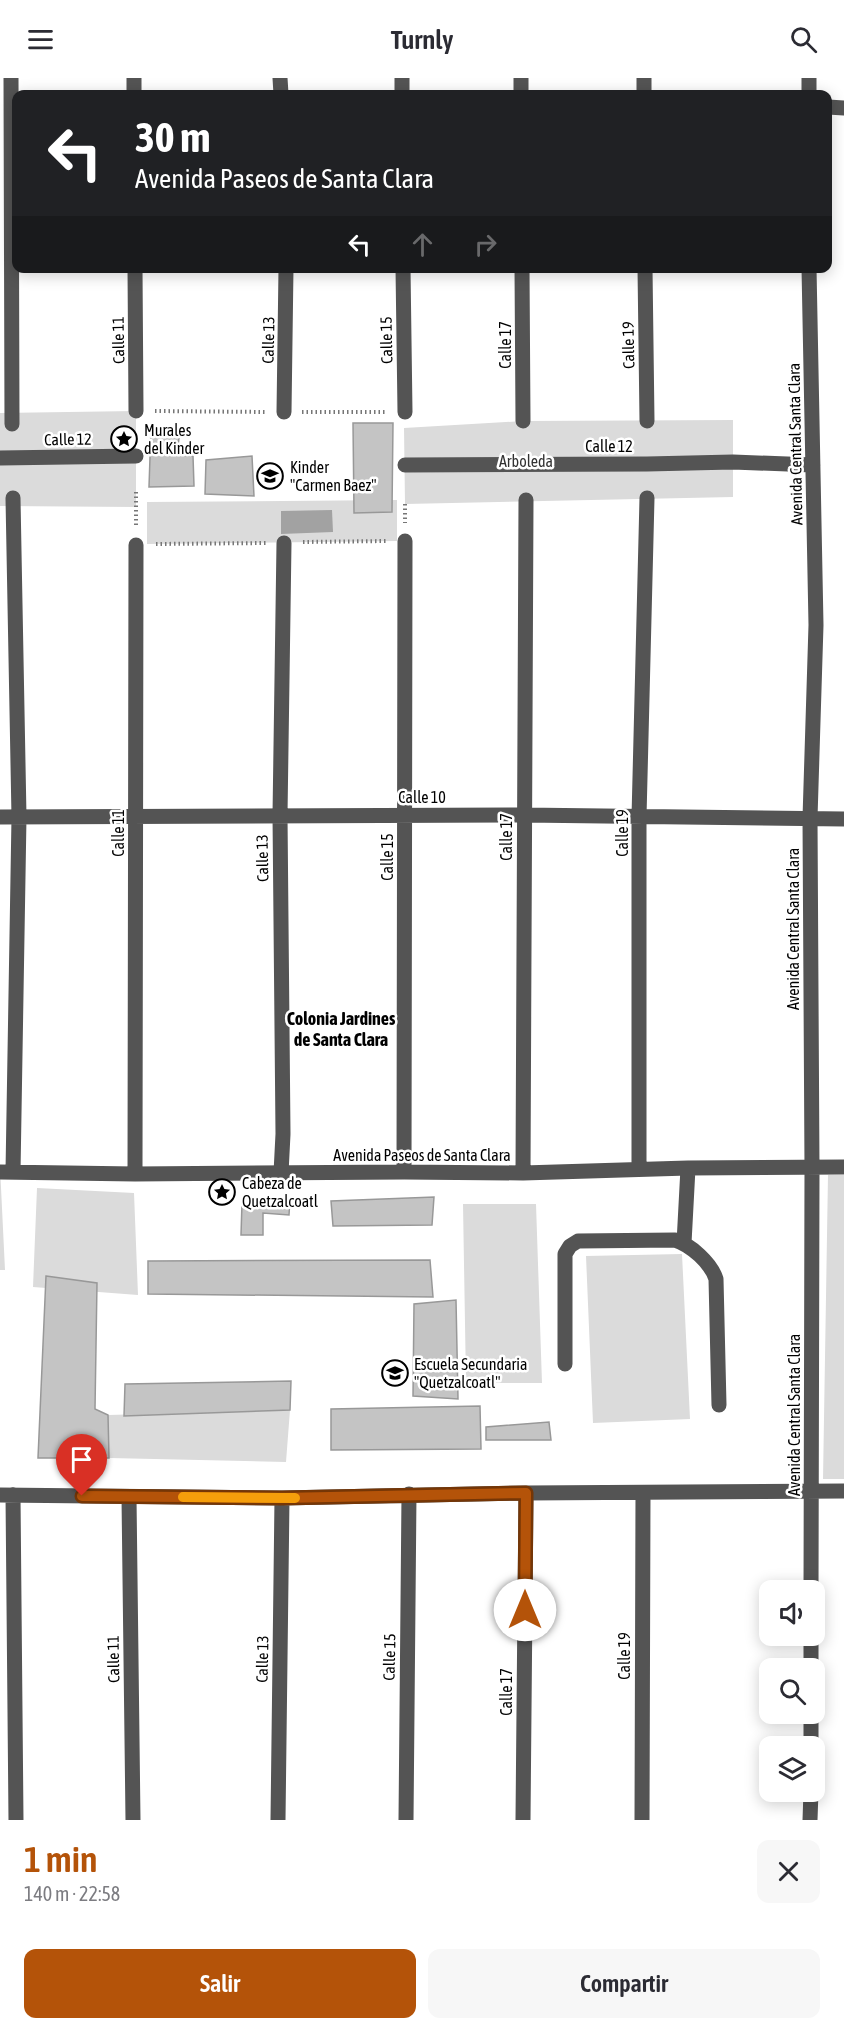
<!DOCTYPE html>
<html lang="es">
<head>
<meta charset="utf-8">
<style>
  :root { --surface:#fff; --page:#f7f7f7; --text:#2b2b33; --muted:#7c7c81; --accent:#b45309 }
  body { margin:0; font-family:"Asap Condensed",sans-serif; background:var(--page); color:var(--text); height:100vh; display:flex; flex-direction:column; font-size:22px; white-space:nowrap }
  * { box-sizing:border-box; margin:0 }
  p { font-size:20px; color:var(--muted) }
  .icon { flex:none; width:33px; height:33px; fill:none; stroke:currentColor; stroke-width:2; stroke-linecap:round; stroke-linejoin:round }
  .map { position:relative; height:1742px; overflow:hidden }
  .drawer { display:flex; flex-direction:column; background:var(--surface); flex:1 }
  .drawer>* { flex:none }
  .top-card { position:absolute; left:12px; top:12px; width:820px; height:183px; border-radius:12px; box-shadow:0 3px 15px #0003; background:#202124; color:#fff; overflow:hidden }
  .fabs { position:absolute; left:759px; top:1502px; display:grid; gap:12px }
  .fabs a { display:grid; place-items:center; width:66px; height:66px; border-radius:12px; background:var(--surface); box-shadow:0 3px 15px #0003; font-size:30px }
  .pin { position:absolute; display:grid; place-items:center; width:51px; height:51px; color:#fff; margin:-62px -26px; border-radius:50% 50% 50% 0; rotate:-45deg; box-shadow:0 0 6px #0007 }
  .pin .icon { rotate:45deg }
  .me { position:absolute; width:66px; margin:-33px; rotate:0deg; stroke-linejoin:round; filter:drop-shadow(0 0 4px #0008) }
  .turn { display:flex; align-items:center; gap:21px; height:126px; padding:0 24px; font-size:27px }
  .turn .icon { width:78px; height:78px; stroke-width:2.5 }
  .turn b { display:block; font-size:42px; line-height:51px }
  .lanes { display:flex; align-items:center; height:57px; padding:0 24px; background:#0003; justify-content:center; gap:30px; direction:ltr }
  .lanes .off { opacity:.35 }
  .round { display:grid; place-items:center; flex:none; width:63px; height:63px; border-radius:12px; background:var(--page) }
  .overview { display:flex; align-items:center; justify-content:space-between; height:102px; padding:0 24px }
  h1 { font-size:36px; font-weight:600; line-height:45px; color:var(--accent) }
  .action { display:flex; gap:12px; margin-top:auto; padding:12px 24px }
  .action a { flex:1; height:69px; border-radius:12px; background:var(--accent); color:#fff; font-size:24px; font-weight:600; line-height:69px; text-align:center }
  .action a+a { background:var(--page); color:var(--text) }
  header { display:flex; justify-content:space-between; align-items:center; height:78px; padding:0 24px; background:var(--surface); font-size:27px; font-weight:600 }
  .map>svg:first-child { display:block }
  .park { fill:#dbdbdb }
  .water { fill:#a2a2a2 }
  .building { fill:#c4c4c4; stroke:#989898; stroke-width:1.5 }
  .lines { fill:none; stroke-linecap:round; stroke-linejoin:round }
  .path { stroke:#767676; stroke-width:4; stroke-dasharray:1.5 3; stroke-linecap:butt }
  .minor { stroke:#545454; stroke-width:15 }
  .route-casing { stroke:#753606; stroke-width:15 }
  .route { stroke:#b45309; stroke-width:10 }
  .slow { stroke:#f59e0b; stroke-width:10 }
  .labels { text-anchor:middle; stroke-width:5; stroke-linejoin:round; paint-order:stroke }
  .street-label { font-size:16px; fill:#000; stroke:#fff }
  .poi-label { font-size:16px; fill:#000; stroke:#fff; text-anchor:start }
  .park-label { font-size:16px; fill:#323232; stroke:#fff }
  .neighbourhood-label { font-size:18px; font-weight:bold; fill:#000; stroke:#fff }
</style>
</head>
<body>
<header><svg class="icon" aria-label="menu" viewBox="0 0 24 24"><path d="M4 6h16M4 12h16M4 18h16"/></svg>Turnly<svg class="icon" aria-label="search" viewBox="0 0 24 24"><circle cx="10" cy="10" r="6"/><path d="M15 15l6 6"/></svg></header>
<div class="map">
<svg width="844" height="1742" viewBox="0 0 844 1742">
  <rect width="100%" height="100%" fill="#fff"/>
  <path class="park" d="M 136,333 L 136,429 L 0,428 L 0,335 Z
    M 733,342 L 733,419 L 405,426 L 404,350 L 523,343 Z
    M 397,422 L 397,463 L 147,466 L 147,424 Z
    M 0,1089 L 5,1192 L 0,1192 Z
    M 828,1097 L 844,1097 L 844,1401 L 823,1401 Z
    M 37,1110 L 134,1115 L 138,1217 L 33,1209 Z
    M 463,1126 L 536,1126 L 542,1305 L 466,1305 Z
    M 682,1176 L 690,1341 L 593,1345 L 586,1178 Z
    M 290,1332 L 286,1384 L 109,1380 L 108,1337 Z"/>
  <path class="water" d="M 332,432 L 333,454 L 281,456 L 281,433 Z"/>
  <path class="building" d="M 353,345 L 393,345 L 392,434 L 354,435 Z
    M 151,350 L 180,351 L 177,377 L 193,378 L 194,408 L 149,409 Z
    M 252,378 L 254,418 L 205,416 L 206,382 Z
    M 434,1119 L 432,1147 L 333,1148 L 331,1123 Z
    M 290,1121 L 289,1137 L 263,1135 L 263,1157 L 241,1157 L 242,1125 Z
    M 430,1182 L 433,1219 L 148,1216 L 148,1183 Z
    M 46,1198 L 97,1205 L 95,1331 L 108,1337 L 109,1380 L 38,1380 Z
    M 456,1222 L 458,1321 L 413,1318 L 414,1226 Z
    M 291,1303 L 290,1332 L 124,1338 L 125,1306 Z
    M 480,1328 L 481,1371 L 331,1372 L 331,1331 Z
    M 549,1344 L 551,1362 L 486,1362 L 486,1349 Z"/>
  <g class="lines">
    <path class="path" d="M 155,333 L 265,334
      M 302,334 L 385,334
      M 405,426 L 405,445
      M 136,447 L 136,414
      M 303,464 L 386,463
      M 156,466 L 266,465"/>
    <path class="minor" d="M 11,0 L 12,346
      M 280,0 L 281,16
      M 521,0 L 521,16
      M 134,16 L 134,0
      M 402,16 L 402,0
      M 644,16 L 644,0
      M 809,16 L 809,0
      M 828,29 L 844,30
      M 135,190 L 136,333
      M 403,190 L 405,334
      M 522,190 L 523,343
      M 645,190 L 647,343
      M 809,190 L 816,547 L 810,740 L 812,1090 L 811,1512
      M 284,334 L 286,190
      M 0,380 L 136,378
      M 405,387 L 647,386 L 733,384 L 813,387
      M 13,420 L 19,739 L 13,1094
      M 0,739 L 524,737 L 844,741
      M 639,1091 L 639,739 L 647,420
      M 0,1094 L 135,1096 L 404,1094 L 523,1095 L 688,1090 L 844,1089
      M 404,1094 L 405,463
      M 281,1095 L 283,1056 L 280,737 L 284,465
      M 523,1095 L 526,422
      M 135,1096 L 136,467
      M 684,1165 L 688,1090
      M 565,1286 L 565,1176 L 570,1168 L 578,1163 L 675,1162 C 691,1167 711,1185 716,1201 L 719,1327
      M 0,1417 L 282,1420 L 526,1415 L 844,1413
      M 13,1417 L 16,1742
      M 129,1419 L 133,1742
      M 811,1590 L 811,1557
      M 811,1668 L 811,1635
      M 278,1742 L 282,1420
      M 406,1742 L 409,1416
      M 523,1742 L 526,1415
      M 642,1742 L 643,1415
      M 810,1742 L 811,1713"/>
  </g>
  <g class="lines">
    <g class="route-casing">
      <path id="route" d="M 82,1418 L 282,1420 L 526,1415 L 525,1532"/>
    </g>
    <use href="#route" class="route"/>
    <path class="slow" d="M 183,1419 L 295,1420"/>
  </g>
  <defs>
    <g id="sight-ring" transform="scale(1.35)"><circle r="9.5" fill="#fff" stroke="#000" stroke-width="1.5"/><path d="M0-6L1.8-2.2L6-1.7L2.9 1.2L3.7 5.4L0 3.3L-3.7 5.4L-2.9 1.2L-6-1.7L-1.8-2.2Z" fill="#000"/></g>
    <g id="school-ring" transform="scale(1.35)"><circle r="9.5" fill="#fff" stroke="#000" stroke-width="1.5"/><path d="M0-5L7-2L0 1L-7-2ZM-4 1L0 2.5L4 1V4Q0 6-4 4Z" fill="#000"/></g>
  </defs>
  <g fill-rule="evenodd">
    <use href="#sight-ring" x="124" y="361"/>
    <use href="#school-ring" x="270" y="398"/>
    <use href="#sight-ring" x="222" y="1114"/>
    <use href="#school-ring" x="395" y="1295"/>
  </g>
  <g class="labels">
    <g class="street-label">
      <text transform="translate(118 262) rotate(-91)" y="6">Calle 11</text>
      <text transform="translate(268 262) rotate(-89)" y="6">Calle 13</text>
      <text transform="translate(386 262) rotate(-91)" y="6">Calle 15</text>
      <text transform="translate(505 267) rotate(-90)" y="6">Calle 17</text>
      <text transform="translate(628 267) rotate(-91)" y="6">Calle 19</text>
      <text transform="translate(68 361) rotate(-1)" y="6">Calle 12</text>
      <text transform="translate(795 366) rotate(-91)" y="6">Avenida Central Santa Clara</text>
      <text x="609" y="374">Calle 12</text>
      <text x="422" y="725">Calle 10</text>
      <text transform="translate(118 755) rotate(-90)" y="6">Calle 11</text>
      <text transform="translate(622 755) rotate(-90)" y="6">Calle 19</text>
      <text transform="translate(506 759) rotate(-90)" y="6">Calle 17</text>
      <text transform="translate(387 779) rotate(-90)" y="6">Calle 15</text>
      <text transform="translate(262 780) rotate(-91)" y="6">Calle 13</text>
      <text transform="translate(793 851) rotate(-90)" y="6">Avenida Central Santa Clara</text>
      <text x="422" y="1083">Avenida Paseos de Santa Clara</text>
      <text transform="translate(794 1337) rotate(-90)" y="6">Avenida Central Santa Clara</text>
      <text transform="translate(624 1578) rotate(-90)" y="6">Calle 19</text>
      <text transform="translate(389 1579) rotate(-89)" y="6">Calle 15</text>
      <text transform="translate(113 1581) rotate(-91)" y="6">Calle 11</text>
      <text transform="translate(262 1581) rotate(-89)" y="6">Calle 13</text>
      <text transform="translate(506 1614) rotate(-90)" y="6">Calle 17</text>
    </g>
    <g class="poi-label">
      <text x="144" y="358">Murales<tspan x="144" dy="18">del Kinder</tspan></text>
      <text x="290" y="395">Kinder<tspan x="290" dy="18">"Carmen Baez"</tspan></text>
      <text x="242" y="1111">Cabeza de<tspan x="242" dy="18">Quetzalcoatl</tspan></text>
      <text x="414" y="1292">Escuela Secundaria<tspan x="414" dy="18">"Quetzalcoatl"</tspan></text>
    </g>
    <g class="park-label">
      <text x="526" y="389">Arboleda</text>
    </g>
    <g class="neighbourhood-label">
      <text x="341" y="947">Colonia Jardines<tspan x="341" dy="21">de Santa Clara</tspan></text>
    </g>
  </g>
</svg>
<div class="fabs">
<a><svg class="icon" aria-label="sound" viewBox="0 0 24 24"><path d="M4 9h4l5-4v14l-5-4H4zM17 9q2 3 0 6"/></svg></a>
<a><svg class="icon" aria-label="search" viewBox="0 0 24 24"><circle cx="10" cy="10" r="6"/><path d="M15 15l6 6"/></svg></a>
<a><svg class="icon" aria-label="layers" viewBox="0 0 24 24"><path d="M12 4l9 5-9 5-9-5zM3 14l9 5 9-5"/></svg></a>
</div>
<div class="pin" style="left:82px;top:1418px;background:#d93025"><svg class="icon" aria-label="arrive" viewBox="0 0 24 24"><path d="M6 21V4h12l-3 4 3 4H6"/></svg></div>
<svg class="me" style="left:525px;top:1532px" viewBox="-20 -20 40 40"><circle r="19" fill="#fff"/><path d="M0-13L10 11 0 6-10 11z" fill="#b45309"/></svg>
<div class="top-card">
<div class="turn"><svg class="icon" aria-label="left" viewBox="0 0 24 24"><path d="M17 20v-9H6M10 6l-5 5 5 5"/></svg><div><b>30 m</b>Avenida Paseos de Santa Clara</div></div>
<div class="lanes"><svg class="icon" aria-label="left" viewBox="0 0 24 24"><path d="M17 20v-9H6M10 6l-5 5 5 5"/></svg><svg class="icon off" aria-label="ahead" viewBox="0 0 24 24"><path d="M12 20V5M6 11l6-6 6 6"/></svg><svg class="icon off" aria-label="right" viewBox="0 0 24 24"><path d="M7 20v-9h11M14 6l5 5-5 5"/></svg></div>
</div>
</div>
<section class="drawer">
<div class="overview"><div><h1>1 min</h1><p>140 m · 22:58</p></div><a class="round"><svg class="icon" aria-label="close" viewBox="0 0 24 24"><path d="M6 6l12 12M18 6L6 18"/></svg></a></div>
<div class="action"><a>Salir</a><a>Compartir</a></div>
</section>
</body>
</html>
